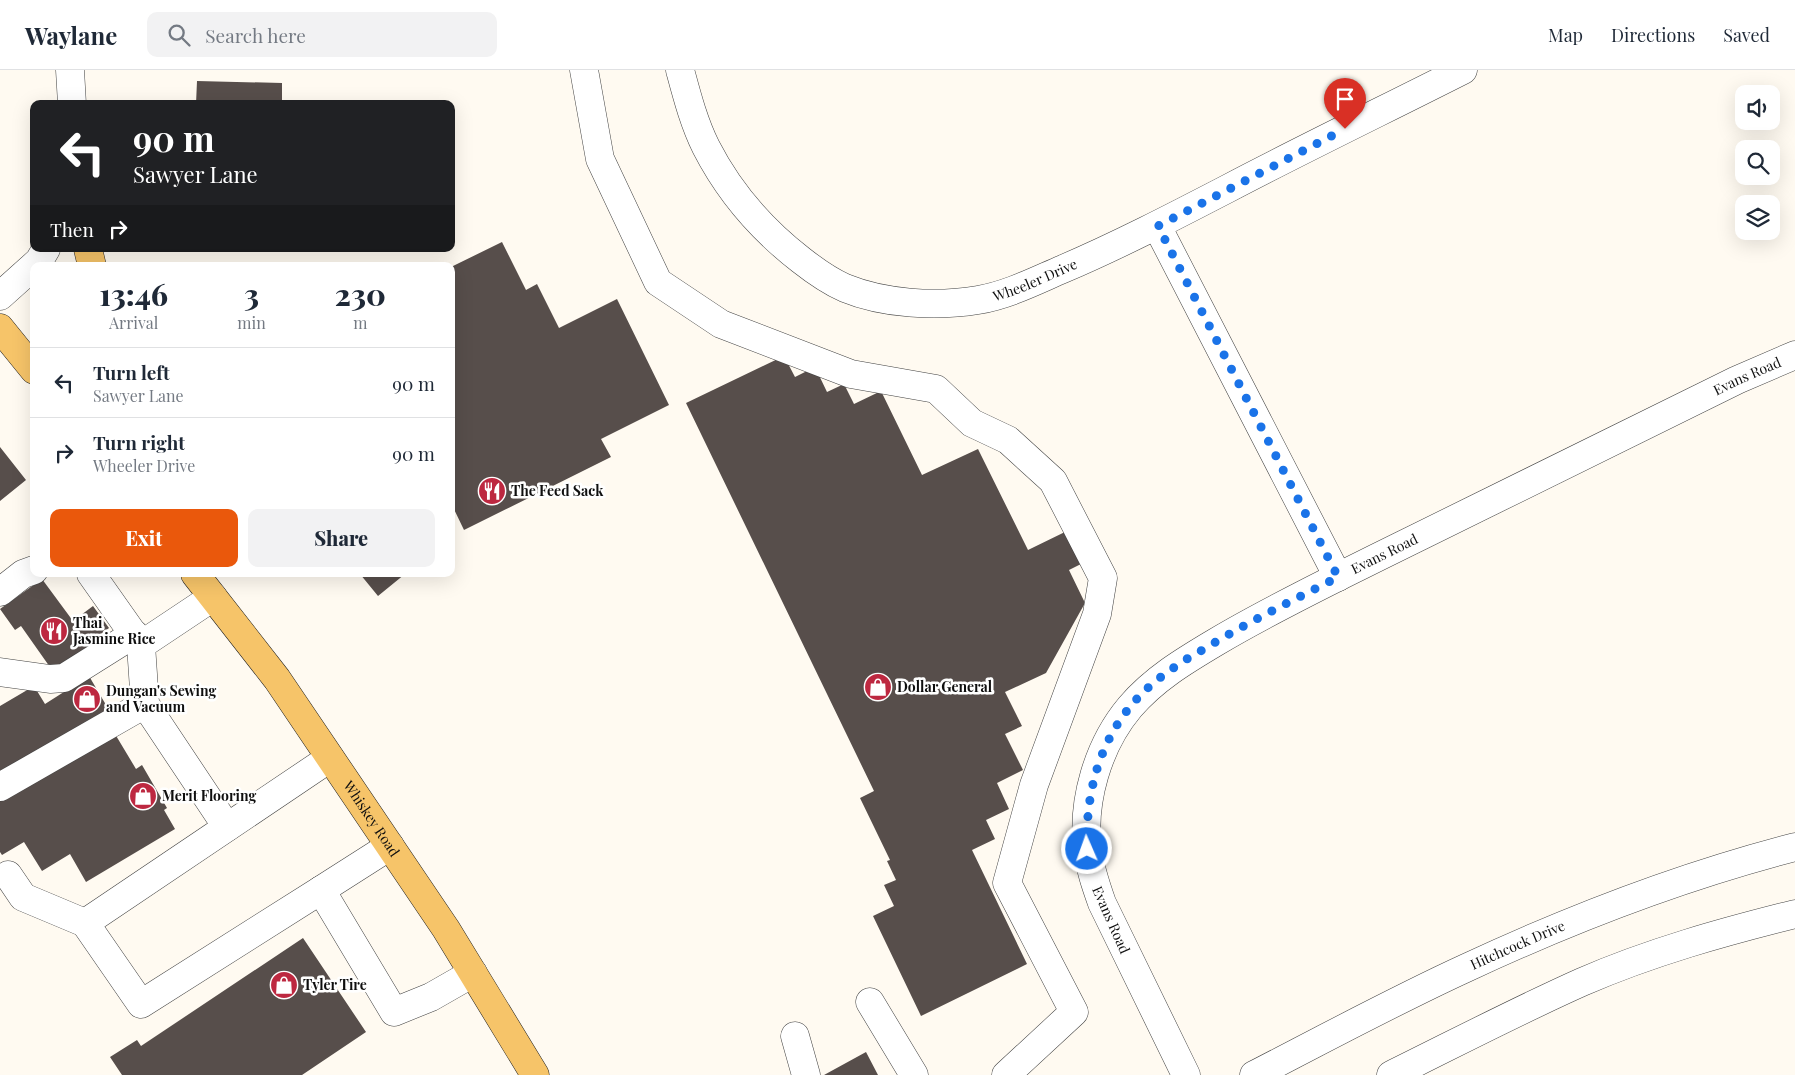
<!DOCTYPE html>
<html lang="en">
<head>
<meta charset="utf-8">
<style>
  :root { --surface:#fff; --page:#f2f2f3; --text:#1f2937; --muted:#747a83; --line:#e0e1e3; --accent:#ea580c }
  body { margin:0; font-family:"Playfair Display",serif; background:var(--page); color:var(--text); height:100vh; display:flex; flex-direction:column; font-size:19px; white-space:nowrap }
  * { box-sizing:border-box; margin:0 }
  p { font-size:16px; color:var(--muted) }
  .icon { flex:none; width:28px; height:28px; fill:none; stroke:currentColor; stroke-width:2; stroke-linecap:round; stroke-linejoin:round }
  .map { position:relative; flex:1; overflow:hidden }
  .drawer { position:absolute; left:30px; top:192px; width:425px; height:315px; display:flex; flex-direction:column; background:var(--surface); border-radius:10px; box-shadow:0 5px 20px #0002 }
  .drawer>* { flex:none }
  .guide { position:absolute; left:30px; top:30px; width:425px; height:152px; border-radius:10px; box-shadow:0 5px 20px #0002; background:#202124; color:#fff; overflow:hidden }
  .fabs { position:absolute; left:1735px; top:15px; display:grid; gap:10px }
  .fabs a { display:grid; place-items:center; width:45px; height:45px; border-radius:10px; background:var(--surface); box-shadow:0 5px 20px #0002; font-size:25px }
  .pin { position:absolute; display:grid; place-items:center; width:42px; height:42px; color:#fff; margin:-51px -21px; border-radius:50% 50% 50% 0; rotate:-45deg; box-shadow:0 0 5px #0007 }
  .pin .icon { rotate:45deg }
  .me { position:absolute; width:55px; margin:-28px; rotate:358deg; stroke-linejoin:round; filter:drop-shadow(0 0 4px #0008) }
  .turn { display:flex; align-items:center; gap:18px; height:105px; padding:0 20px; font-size:22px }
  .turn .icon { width:65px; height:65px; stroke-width:2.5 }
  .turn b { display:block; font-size:35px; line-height:42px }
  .then { display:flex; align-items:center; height:48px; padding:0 20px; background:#0003; gap:10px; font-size:19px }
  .eta { display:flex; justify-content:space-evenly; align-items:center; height:85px; text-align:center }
  .eta b { font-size:30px; font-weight:800; line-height:35px }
  .button { display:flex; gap:10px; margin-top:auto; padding:10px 20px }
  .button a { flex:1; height:58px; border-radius:10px; background:var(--accent); color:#fff; font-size:20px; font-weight:800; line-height:58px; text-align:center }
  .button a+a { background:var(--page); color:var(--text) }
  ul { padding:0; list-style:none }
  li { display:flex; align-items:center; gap:15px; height:70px; padding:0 20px; border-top:1px solid var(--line) }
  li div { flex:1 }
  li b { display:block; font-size:19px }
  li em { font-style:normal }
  header { display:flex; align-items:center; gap:30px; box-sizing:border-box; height:70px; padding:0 25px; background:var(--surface); border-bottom:1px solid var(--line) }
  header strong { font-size:24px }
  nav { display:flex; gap:28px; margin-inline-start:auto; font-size:18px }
  .search { width:350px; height:45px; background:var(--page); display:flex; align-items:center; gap:12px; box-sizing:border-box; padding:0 18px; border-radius:10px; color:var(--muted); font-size:19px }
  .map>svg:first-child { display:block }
  .building { fill:#574e4b }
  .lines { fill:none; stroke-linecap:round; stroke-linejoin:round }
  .minor-casing { stroke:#424242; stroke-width:29 }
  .major-casing { stroke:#202020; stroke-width:29 }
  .minor { stroke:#fff; stroke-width:28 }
  .major { stroke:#f6c469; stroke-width:28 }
  .route { stroke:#1a73e8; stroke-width:9; stroke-dasharray:0 16.2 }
  .labels { text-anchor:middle; stroke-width:5; stroke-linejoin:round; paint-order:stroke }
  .street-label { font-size:14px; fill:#0f0f0f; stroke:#fff }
  .poi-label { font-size:14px; font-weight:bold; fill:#0f0f0f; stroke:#fff; text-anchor:start }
</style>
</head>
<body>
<header>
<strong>Waylane</strong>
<div class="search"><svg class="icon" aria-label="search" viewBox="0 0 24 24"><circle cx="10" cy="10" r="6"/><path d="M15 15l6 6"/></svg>Search here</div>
<nav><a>Map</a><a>Directions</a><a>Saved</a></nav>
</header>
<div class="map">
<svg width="1795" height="1005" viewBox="0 0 1795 1005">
  <rect width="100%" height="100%" fill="#fffaf1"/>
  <path class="building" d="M 197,11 L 282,13 L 282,34 L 196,34 Z
    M 502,172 L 526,220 L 537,214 L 559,258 L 617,229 L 669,335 L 601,369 L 611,387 L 464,460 L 451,433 L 451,197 Z
    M 784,286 L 795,307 L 815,297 L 827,322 L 844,314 L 854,334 L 881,321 L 922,405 L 978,379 L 1028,480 L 1069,460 L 1085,492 L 1069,500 L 1085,533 L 1046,603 L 1005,622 L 1022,656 L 1005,664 L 1023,700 L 997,713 L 1009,739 L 986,750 L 995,769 L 972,780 L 1027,894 L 921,946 L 873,846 L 894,836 L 884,815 L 896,810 L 887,791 L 890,790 L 860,728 L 874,721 L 686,333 Z
    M 0,377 L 26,410 L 0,431 Z
    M 360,504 L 405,504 L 378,526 Z
    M 42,509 L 73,551 L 93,536 L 109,558 L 89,573 L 92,577 L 52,600 L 21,556 L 15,560 L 0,539 Z
    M 89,606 L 109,640 L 0,705 L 0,636 L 34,616 L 45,634 Z
    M 112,659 L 136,699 L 142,695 L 167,738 L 164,740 L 175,759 L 86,812 L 70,784 L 42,801 L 24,772 L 2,785 L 0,782 L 0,726 Z
    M 303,868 L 366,962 L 302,1005 L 122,1005 L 110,987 L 137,970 L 141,976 Z
    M 866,982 L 878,1005 L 824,1005 Z"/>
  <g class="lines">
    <g class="minor-casing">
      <g id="minor">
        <path d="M 70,0 L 72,34"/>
        <path d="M 584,0 L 600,89 L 658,212 L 721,254 L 851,304 L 936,319 L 972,353 L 1008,370 L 1053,411 L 1103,508 L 1097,544 L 1034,715 L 1007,813 L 1074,942 L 1006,1005"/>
        <path id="s1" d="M 680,0 C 687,26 694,53 706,77 C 729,122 761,159 801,190 C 815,201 829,211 845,218 C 884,234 936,237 978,230 C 1008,225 1035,211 1063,199 C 1119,175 1173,147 1227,119 C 1305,78 1384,40 1463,0"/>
        <path d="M 1157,156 L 1338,507"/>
        <path d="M 0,226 L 39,191 L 46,179"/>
        <path d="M 91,504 L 141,575"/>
        <path d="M 0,522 L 23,504 L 34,500"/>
        <path d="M 213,527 L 141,575 L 145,634 L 227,757"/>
        <path d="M 0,602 L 50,609 L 64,608 L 134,564"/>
        <path d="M 0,717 L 145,634"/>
        <path d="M 390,776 L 321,820 L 394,942 L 431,927 L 473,903"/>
        <path d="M 8,805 L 23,827 L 85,853"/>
        <path d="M 321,820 L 141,934 L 85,853 L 330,688"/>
        <path d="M 870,932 L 914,1005"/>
        <path d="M 795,966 L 806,1005"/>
        <path id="s2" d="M 1186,1005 L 1102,833 C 1096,816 1090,799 1088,781 C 1081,732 1098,675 1130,637 C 1154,609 1184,591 1216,572 C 1268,541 1322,515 1376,488 C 1496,429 1616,370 1737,310 L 1795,285"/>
        <path id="s3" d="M 1254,1005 C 1324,969 1394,931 1466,898 C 1571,849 1683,806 1795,777"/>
        <path d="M 1391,1005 C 1454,974 1517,941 1582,912 C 1651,882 1723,862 1795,844"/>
      </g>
    </g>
    <g class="major-casing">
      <g id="major">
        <path d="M 88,179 L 92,196"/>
        <path d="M 0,258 L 34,300"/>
        <path id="s4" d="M 195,504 L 277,609 L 446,859 L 535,1005"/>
      </g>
    </g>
    <use href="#minor" class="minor"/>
    <use href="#major" class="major"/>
  </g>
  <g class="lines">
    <path class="route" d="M 1087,779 C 1085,706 1109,641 1172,599 C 1185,589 1200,582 1214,573 C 1254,549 1296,529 1338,507 L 1158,156 L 1345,59"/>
  </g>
  <defs>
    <g id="restaurant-disc" transform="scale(1.4375)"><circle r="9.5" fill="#bd2840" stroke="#fff"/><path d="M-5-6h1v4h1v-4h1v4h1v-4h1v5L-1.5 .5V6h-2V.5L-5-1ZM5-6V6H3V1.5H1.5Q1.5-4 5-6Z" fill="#fff"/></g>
    <g id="shop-disc" transform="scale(1.4375)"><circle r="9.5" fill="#bd2840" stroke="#fff"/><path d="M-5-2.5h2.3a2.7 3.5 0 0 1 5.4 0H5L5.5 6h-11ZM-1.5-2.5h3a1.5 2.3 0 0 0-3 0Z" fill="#fff"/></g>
  </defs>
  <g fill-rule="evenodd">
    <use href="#restaurant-disc" x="492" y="421"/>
    <use href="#restaurant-disc" x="54" y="561"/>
    <use href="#shop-disc" x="878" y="617"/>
    <use href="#shop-disc" x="87" y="629"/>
    <use href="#shop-disc" x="143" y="726"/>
    <use href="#shop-disc" x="284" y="915"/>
  </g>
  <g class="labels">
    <g class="street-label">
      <text dy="5" stroke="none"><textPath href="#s1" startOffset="478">Wheeler Drive</textPath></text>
      <text dy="5" stroke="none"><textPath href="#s2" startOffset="1102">Evans Road</textPath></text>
      <text dy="5" stroke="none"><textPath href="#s2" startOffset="698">Evans Road</textPath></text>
      <text dy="5" stroke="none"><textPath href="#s4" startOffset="302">Whiskey Road</textPath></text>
      <text transform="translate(1111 850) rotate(66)" y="5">Evans Road</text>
      <text dy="5" stroke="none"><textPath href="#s3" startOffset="294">Hitchcock Drive</textPath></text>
    </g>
    <g class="poi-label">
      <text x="511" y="426">The Feed Sack</text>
      <text x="73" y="558">Thai<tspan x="73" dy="16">Jasmine Rice</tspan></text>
      <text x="897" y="622">Dollar General</text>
      <text x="106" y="626">Dungan's Sewing<tspan x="106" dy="16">and Vacuum</tspan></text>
      <text x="162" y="731">Merit Flooring</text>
      <text x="303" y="920">Tyler Tire</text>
    </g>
  </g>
</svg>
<div class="fabs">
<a><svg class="icon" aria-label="sound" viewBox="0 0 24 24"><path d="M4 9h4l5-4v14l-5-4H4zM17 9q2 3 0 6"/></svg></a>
<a><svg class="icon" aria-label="search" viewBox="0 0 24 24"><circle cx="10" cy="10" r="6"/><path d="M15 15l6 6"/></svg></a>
<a><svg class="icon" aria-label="layers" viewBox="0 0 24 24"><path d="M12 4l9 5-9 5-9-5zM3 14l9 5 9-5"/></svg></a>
</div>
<div class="pin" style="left:1345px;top:59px;background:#d93025"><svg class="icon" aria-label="arrive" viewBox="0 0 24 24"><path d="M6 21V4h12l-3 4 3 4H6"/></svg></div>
<svg class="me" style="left:1087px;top:779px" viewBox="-20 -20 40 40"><circle r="17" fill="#1a73e8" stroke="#fff" stroke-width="3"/><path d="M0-11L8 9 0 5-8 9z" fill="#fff"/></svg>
<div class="guide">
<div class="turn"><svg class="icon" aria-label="left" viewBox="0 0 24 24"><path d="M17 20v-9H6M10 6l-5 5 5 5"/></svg><div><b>90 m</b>Sawyer Lane</div></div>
<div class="then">Then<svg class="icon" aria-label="right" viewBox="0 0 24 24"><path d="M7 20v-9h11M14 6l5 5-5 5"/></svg></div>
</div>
<section class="drawer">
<div class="eta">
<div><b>13:46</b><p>Arrival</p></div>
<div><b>3</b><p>min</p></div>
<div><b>230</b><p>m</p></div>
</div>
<ul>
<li><svg class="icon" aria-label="left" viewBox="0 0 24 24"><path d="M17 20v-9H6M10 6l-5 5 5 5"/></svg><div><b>Turn left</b><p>Sawyer Lane</p></div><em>90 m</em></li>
<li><svg class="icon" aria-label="right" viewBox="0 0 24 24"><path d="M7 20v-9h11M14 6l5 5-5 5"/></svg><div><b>Turn right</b><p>Wheeler Drive</p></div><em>90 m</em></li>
</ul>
<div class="button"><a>Exit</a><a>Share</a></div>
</section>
</div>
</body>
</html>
